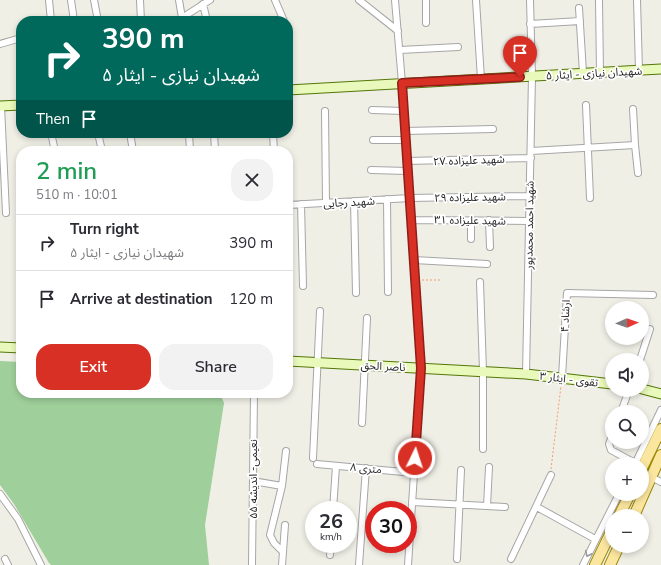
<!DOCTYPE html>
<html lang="en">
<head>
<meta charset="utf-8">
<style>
  :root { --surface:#fff; --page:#f2f2f3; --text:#2b2b33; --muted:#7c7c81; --line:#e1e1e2; --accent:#d93025 }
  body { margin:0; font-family:"Nunito Sans","Noto Sans Arabic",sans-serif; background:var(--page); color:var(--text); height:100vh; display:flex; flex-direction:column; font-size:15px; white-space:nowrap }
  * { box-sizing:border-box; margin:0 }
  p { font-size:13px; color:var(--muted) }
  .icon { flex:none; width:22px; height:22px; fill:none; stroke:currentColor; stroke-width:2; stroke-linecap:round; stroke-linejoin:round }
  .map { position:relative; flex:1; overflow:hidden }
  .side { position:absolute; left:16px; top:146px; width:277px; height:252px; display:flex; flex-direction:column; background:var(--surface); border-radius:16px; box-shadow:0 2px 6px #0003 }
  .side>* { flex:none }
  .banner { position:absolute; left:16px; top:16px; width:277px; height:122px; border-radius:16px; box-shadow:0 2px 6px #0003; background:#00695c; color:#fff; overflow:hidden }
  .needle { width:26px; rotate:88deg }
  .buttons { position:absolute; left:605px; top:301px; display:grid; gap:8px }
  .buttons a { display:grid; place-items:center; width:44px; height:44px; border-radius:50%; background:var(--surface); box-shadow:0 2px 6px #0003; font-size:20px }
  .speed { position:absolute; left:305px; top:501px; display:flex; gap:8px; font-size:20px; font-weight:700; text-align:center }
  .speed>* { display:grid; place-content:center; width:52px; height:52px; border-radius:50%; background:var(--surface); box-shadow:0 2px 6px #0003; line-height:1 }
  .speed small { font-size:10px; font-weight:400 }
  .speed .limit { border:6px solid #d22; background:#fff; color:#111 }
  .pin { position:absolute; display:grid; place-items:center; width:34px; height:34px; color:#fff; margin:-41px -17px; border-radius:50% 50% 50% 0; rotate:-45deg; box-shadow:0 0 4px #0007 }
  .pin .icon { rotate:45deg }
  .me { position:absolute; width:44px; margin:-22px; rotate:4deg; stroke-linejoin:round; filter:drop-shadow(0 0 3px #0008) }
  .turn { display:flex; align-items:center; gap:14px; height:84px; padding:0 20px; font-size:18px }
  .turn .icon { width:52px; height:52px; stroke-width:2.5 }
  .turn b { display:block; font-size:28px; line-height:34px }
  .then { display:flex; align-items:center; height:38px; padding:0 20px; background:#0003; gap:8px; font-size:15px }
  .round { display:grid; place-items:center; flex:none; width:42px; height:42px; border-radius:16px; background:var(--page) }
  .overview { display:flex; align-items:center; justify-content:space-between; height:68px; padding:0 20px }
  h1 { font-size:24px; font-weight:600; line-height:30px; color:#1e9e55 }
  .button { display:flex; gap:8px; margin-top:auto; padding:8px 20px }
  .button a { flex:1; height:46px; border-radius:16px; background:var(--accent); color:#fff; font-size:16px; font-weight:600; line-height:46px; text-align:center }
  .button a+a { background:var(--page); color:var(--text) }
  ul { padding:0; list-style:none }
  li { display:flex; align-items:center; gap:12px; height:56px; padding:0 20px; border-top:1px solid var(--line) }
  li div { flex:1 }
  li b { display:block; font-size:15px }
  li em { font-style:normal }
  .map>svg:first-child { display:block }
  .forest { fill:#9fcf9b }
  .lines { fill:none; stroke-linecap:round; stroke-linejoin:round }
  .street-casing { stroke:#a6a6a6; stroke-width:8 }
  .secondary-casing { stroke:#537606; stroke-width:11 }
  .primary-casing { stroke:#998602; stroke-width:12 }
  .path { stroke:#f8996e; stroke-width:1; stroke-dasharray:2 2; stroke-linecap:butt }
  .street { stroke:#fff; stroke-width:6 }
  .secondary { stroke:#e9f9bb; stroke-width:9 }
  .primary { stroke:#fbe6a0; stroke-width:10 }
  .oneway { stroke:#9a9a9a }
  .route-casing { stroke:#8d1f18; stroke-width:10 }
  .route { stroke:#d93025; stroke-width:7 }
  .labels { text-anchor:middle; stroke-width:3.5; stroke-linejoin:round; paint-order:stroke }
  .street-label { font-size:11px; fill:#1f1f1f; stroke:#fff }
</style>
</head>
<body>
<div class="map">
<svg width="661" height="565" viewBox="0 0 661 565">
  <rect width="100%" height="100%" fill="#f0efe6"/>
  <path class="forest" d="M 0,361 L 21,362 L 21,393 L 220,393 L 224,403 L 205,525 L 209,565 L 51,565 L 49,563 L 14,504 L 0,485 Z"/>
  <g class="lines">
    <g class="street-casing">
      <path id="street" d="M 49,0 L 51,21
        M 71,0 L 74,21
        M 94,0 L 98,21
        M 140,0 L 141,21
        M 179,0 L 182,18
        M 275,0 L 284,21
        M 359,0 L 398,31
        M 395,0 L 402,83 L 421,368 L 408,565
        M 476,0 L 481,79
        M 599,0 L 600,72
        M 637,0 L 639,70
        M 203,4 L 207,21
        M 579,8 L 583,73
        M 177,21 L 210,0
        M 426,23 L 426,0
        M 530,24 L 580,21
        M 288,32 L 288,34
        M 0,44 L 21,38
        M 400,50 L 458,47
        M 586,105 L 590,198
        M 1,106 L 6,213
        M 633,109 L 635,145
        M 372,110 L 404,111
        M 325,111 L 326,203
        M 405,131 L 493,129
        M 51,133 L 55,151
        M 98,133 L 102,151
        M 130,133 L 133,151
        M 189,133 L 190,151
        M 214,133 L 215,151
        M 273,133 L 274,151
        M 373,140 L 406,140
        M 531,151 L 635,145 L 638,173
        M 407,161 L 531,158
        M 371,170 L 408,171
        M 387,199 L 388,292
        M 354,201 L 356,293
        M 301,204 L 303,286
        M 288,205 L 410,198 L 530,196
        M 411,220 L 530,221
        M 471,220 L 471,239
        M 489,220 L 490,247
        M 414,260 L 487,264
        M 480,282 L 483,371 L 483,449
        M 640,360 L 650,329
        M 526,374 L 532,76 L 530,0
        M 562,377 L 567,293 L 653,295
        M 621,412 L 629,390
        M 362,423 L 367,318
        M 612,436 L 609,444 L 611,450 L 635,463
        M 313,458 L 320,311
        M 317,464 L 414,473
        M 635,464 L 661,410
        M 651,477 L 661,482
        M 253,481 L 282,486
        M 0,494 L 18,519 L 41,565
        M 412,502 L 505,507
        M 487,506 L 489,467
        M 537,507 L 595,539
        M 333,510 L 336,466
        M 282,551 L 274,543 L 270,535 L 282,486 L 286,451
        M 330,555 L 331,544
        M 5,559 L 8,565
        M 457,559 L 461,470
        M 511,559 L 551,475
        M 252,565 L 254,393
        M 282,565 L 285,525
        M 359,565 L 366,468
        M 583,565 L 619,494"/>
    </g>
    <g class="secondary-casing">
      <path id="secondary" d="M 288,90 L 661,69
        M 0,106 L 21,105
        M 0,347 L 21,348
        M 288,361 L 526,374 L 612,384
        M 642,389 L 661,394"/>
    </g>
    <g class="primary-casing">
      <path id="primary" d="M 642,468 L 661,429
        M 619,516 L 630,494
        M 634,516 L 661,455
        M 595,565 L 612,530
        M 610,565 L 619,546"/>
    </g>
    <path class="path" d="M 422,280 L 442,280
      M 551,469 L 561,386"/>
    <use href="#street" class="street"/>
    <use href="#secondary" class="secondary"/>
    <use href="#primary" class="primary"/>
  </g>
  <defs><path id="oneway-chevron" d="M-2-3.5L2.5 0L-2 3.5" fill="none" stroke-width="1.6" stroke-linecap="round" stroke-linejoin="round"/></defs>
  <use class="oneway" href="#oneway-chevron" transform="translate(588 554) rotate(116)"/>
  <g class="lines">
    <g class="route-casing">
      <path id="route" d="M 415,458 L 421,368 L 402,83 L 520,77"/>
    </g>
    <use href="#route" class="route"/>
  </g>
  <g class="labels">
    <g class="street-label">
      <text transform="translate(594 73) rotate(-3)" y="4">شهیدان نیازی - ایثار ۵</text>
      <text transform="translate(469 160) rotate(-2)" y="4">شهید علیزاده ۲۷</text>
      <text transform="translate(470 197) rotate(-1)" y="4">شهید علیزاده ۲۹</text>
      <text transform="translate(349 202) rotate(-3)" y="4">شهید رجایی</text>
      <text transform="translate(470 220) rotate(1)" y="4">شهید علیزاده ۳۱</text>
      <text transform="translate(529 225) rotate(-89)" y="4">شهید احمد محمدپور</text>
      <text transform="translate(565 316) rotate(-87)" y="4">ارشاد ۴</text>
      <text transform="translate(383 366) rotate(3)" y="4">ناصر الحق</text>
      <text transform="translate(569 379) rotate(7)" y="4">تقوی - ایثار ۳</text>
      <text transform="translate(366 468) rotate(5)" y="4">۸ متری</text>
      <text transform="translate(253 479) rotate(-90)" y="4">نعیمی- اندیشه ۵۵</text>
    </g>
  </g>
</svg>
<div class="buttons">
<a><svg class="needle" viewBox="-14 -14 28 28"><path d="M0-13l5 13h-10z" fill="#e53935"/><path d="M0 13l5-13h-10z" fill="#7c7c81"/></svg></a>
<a><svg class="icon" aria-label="sound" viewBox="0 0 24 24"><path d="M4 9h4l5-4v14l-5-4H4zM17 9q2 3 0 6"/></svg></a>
<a><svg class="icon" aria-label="search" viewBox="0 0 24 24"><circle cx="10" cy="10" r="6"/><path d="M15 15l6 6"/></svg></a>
<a>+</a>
<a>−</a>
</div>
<div class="speed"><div>26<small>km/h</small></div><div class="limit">30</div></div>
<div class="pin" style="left:520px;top:77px;background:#d93025"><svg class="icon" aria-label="arrive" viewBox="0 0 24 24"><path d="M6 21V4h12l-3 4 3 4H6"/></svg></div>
<svg class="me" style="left:415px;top:458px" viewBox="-20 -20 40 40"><circle r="17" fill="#d93025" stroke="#fff" stroke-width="3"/><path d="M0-11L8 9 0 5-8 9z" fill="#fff"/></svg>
<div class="banner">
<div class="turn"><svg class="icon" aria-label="right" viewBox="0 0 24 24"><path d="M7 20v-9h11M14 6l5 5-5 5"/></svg><div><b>390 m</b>شهیدان نیازی - ایثار ۵</div></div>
<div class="then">Then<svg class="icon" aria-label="arrive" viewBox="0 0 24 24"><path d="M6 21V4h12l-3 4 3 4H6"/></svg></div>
</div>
<section class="side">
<div class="overview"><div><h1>2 min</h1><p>510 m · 10:01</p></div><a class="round"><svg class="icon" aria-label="close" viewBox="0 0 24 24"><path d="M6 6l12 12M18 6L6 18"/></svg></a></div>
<ul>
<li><svg class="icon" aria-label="right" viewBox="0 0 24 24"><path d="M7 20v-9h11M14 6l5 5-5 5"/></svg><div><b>Turn right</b><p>شهیدان نیازی - ایثار ۵</p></div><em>390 m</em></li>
<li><svg class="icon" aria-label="arrive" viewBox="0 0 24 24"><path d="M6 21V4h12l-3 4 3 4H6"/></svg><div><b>Arrive at destination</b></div><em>120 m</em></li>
</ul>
<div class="button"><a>Exit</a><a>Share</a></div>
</section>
</div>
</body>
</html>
